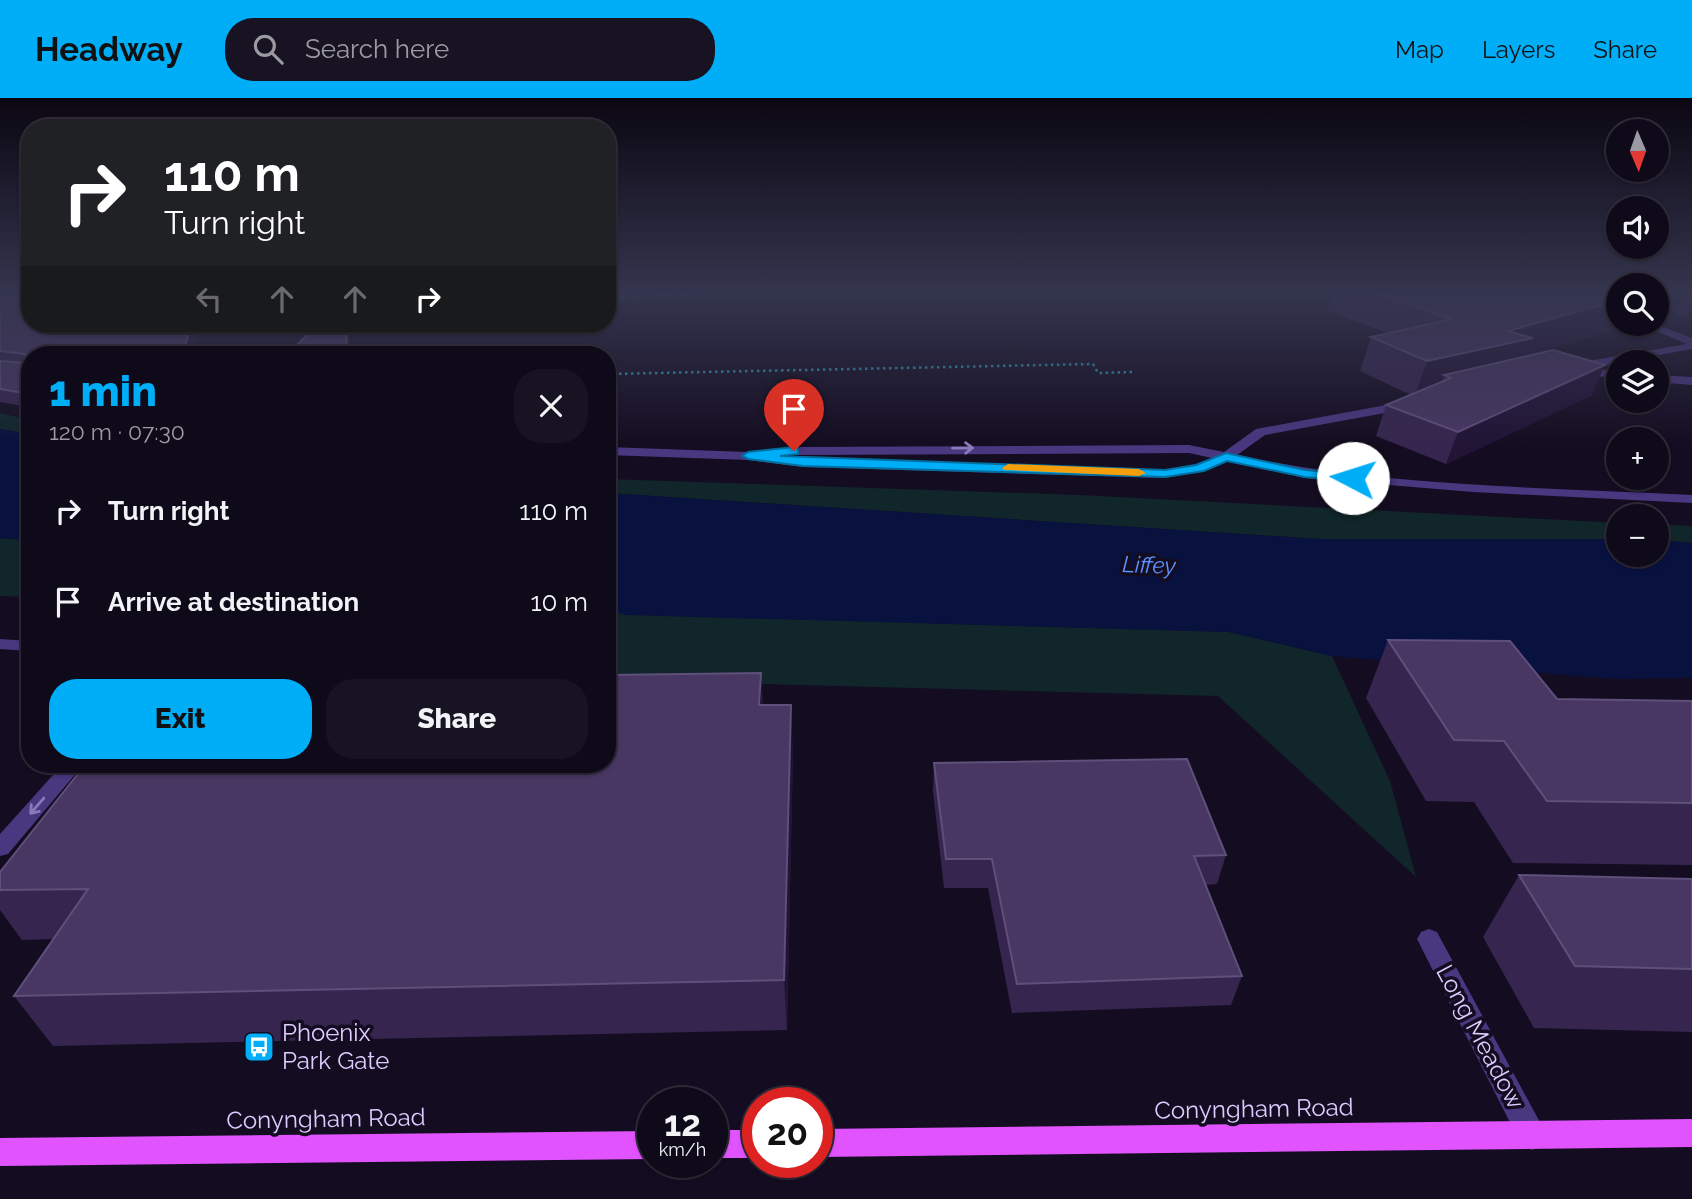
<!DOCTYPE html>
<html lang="en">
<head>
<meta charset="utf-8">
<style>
  :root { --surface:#0f0a19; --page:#181322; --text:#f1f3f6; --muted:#9b9aa2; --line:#2f2b38; --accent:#00adf7 }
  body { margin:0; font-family:Raleway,sans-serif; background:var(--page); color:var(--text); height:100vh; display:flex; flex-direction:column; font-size:26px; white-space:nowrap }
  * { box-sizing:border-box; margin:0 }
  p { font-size:23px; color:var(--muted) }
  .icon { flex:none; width:38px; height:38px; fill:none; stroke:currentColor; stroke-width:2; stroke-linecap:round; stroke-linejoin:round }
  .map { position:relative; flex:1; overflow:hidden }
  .details { position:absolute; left:21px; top:248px; width:595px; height:427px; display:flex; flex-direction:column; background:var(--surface); border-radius:28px; box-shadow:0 2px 5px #0004,0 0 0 2px var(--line) }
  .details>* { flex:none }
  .guide { position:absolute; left:21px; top:21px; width:595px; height:214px; border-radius:28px; box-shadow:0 2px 5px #0004,0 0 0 2px var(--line); background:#202124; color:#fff; overflow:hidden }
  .needle { width:46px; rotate:178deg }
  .fabs { position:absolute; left:1606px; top:21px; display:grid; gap:14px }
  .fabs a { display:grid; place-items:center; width:63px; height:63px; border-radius:50%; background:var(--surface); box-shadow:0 2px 5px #0004,0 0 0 2px var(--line); font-size:35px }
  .speed { position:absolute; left:637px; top:989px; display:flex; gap:14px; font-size:35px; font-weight:700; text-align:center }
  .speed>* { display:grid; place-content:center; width:91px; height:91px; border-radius:50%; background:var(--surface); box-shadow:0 2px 5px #0004,0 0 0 2px var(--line); line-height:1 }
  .speed small { font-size:18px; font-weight:400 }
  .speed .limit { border:10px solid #d22; background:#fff; color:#111 }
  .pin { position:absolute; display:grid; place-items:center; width:60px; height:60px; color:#fff; margin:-72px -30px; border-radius:50% 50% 50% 0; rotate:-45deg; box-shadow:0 0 7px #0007 }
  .pin .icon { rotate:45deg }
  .me { position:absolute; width:77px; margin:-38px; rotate:275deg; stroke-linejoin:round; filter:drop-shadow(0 0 5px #0008) }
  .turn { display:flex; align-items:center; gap:24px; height:147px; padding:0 28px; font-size:32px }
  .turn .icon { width:91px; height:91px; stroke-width:2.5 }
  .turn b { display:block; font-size:49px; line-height:60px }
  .lanes { display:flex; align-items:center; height:66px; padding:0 28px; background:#0003; justify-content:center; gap:35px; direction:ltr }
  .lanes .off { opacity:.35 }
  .round { display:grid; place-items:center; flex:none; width:74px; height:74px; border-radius:28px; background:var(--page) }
  .overview { display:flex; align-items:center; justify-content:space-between; height:119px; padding:0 28px }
  h1 { font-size:42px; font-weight:800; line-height:52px; color:var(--accent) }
  .action { display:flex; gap:14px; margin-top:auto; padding:14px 28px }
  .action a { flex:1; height:80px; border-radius:28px; background:var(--accent); color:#111; font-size:28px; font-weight:800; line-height:80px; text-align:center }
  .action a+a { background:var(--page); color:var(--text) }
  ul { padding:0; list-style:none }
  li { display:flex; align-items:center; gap:21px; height:91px; padding:0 28px }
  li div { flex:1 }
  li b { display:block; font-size:26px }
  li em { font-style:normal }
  header { display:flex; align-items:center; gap:42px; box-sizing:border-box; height:98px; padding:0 35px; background:var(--accent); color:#111 }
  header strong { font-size:33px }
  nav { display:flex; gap:38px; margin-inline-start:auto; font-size:24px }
  .search { width:490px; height:63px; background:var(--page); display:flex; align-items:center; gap:18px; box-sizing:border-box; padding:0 24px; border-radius:28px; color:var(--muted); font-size:26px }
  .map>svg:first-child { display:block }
  .green { fill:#10262b }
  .water { fill:#09113e }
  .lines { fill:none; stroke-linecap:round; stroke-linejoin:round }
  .path { stroke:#2da0b3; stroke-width:2.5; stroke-dasharray:2.5 3.5; stroke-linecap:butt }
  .minor { fill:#493780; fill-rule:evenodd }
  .major { fill:#e153ff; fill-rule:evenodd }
  .rail { stroke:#00adf7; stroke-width:3.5; stroke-dasharray:7 5; stroke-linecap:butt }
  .wall { fill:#36264f }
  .shaded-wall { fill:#211435 }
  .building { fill:#473762; stroke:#5f4f7b; stroke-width:2 }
  .oneway { stroke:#8b7ab9 }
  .route { fill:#00adf7; stroke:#0070a1; stroke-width:2 }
  .slow { fill:#f59e0b }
  .labels { text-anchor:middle; stroke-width:7; stroke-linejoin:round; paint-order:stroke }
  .water-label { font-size:23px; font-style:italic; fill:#5a92ff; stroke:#140d21 }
  .near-poi-label { font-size:24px; fill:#dcccff; stroke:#140d21; text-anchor:start }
  .near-street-label { font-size:24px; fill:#dcccff; stroke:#140d21 }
</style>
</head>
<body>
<header>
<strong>Headway</strong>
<div class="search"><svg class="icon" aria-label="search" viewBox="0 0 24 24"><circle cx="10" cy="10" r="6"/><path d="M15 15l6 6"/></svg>Search here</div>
<nav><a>Map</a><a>Layers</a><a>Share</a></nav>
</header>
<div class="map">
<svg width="1692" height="1101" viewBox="0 0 1692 1101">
  <rect width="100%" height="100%" fill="#140d21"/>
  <path class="green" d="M 0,315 L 30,322 L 30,336 L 0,331 Z
    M 607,381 L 1079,397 L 1619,425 L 1619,441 L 1320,441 L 607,395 Z
    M 1657,426 L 1692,428 L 1692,445 L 1657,442 Z
    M 0,440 L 30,442 L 30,499 L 0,498 Z
    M 607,511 L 623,516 L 1229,534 L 1332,558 L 1390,683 L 1416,779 L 1218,598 L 607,582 Z"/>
  <path class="water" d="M 0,331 L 30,336 L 30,442 L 0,440 Z
    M 607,395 L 1320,441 L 1619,441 L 1619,457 L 1657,457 L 1657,442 L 1692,445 L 1692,580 L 1615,581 L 1332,558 L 1229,534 L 625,517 L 607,511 Z"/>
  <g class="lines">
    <path class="path" d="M 203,257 L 208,250
      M 607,276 L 1093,266 L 1098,275 L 1132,274"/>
    <path class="minor" d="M 1640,226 L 1654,226 L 1692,240 L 1692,251 L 1586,270 L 1619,274 L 1619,281 L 1577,275 L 1565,269 L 1571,266 L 1687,246 Z
      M 1657,277 L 1692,279 L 1692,287 L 1657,284 Z
      M 1408,303 L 1414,307 L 1412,310 L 1265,337 L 1237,357 C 1385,389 1541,389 1692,397 L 1692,405 L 1473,394 L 1305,380 L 1227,363 L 1204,373 L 1165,380 L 803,369 L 748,362 L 607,357 L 607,349 L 748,354 L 803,361 L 1165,372 L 1196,366 L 1212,360 L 1189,355 L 800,357 L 793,353 L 800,349 L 1189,347 L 1224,354 L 1256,331 Z
      M 0,541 L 30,543 L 30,553 L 0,551 Z
      M 62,667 L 83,667 L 8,756 L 0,758 L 0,736 Z
      M 1429,831 L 1437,834 L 1542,1028 L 1546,1038 L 1542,1048 L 1532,1052 L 1522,1048 L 1417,841 L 1421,834 Z"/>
    <path class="major" d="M 1692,1021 L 1692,1049 L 817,1059 L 817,1031 Z
      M 712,1032 L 758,1032 L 758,1060 L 712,1060 Z
      M 653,1033 L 653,1061 L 0,1068 L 0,1040 Z"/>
    <path class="rail" d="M 607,200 L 724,194"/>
  </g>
  <path class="wall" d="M 0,194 L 30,257 L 30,309 L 0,304 Z
    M 1333,194 L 1619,194 L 1527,258 L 1592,297 L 1446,366 L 1376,338 L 1386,307 L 1411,297 L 1360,273 L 1371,239 L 1387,235 L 1328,213 Z
    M 1657,194 L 1692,194 L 1692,219 L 1686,220 L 1674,215 Z
    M 1388,542 L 1557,601 L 1692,603 L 1692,767 L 1513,765 L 1474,704 L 1426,703 L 1366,600 Z
    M 761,575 L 763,607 L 793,654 L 787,932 L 53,948 L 14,898 L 54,841 L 22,842 L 0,812 L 0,774 Z
    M 934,665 L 1226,757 L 1217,786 L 1205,787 L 1242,878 L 1231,907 L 1012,915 L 988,790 L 944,790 L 933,693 Z
    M 1519,777 L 1692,781 L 1692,934 L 1534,930 L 1483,839 Z"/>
  <path class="shaded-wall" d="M 1657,194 L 1684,194 L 1674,215 L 1657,220 Z
    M 1619,202 L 1619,226 L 1637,226 L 1451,280 L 1444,277 L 1438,293 L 1415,298 L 1427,263 L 1508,233 Z
    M 1692,208 L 1692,219 L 1686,220 Z
    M 192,226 L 200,226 L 191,257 L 182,257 Z
    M 346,226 L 349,226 L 350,257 L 347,257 Z
    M 1605,267 L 1592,297 L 1446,366 L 1458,334 Z
    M 761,575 L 764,621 L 759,607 Z
    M 791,607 L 793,654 L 787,932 L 784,882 Z"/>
  <path class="building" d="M 0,194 L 30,194 L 30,226 L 192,226 L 182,257 L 30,257 L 30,296 L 0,291 L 0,263 L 24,265 L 26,256 L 0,253 Z
    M 1372,194 L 1619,194 L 1619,202 L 1508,233 L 1533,240 L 1427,263 L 1371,239 L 1452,221 Z
    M 318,226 L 346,226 L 347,257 L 287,257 Z
    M 1553,252 L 1605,267 L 1458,334 L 1386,307 L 1451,280 L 1444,277 Z
    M 1388,542 L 1510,543 L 1557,601 L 1692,603 L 1692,705 L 1547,703 L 1504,643 L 1454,642 Z
    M 761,575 L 759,607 L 791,607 L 784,882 L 14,898 L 88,791 L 0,792 L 0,774 L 85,667 L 607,667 L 607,577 Z
    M 1187,661 L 1226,757 L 1194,758 L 1242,878 L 1017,886 L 992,761 L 946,761 L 934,665 Z
    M 1519,777 L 1692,781 L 1692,871 L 1575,868 Z"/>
  <defs><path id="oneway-shaft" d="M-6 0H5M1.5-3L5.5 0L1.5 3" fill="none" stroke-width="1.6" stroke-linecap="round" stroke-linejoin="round" transform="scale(1.75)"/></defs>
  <g class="oneway">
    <use href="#oneway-shaft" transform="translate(963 350) rotate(-1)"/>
    <use href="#oneway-shaft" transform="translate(37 708) rotate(131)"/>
  </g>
  <linearGradient id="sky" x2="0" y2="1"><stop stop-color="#0b0712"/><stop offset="0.56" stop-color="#34354e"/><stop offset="1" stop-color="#34354e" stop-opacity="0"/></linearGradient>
  <rect width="1692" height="348" fill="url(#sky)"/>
  <path class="route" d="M 794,349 L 798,350 L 798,356 L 780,358 L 1165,372 L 1196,367 L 1226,355 L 1305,372 L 1353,376 L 1359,380 L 1353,384 L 1305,379 L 1227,363 L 1204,373 L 1165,379 L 803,368 L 748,361 L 742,358 L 748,354 Z"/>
  <path class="slow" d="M 1008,366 L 1139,371 L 1146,375 L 1139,378 L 1004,372 L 1002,370 Z"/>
  <defs>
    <g id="bus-square" transform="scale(1.575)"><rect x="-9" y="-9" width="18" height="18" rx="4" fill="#00adf7" stroke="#140d21"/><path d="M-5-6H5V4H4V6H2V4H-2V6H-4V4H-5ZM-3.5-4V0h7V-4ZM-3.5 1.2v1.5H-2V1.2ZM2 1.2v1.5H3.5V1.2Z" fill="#fff"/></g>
  </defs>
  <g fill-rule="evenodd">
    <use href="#bus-square" x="259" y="949"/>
  </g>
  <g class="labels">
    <g class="water-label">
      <text transform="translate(1149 467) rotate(2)" y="8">Liffey</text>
    </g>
    <g class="near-poi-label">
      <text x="282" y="943">Phoenix<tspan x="282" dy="28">Park Gate</tspan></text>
    </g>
    <g class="near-street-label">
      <text transform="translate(1480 939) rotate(62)" y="8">Long Meadow</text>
      <text transform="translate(1254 1011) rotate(-1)" y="8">Conyngham Road</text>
      <text transform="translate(326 1021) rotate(-1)" y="8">Conyngham Road</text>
    </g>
  </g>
</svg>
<div class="fabs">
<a><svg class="needle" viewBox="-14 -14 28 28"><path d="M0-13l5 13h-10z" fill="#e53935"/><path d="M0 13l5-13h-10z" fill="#9b9aa2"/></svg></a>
<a><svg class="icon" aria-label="sound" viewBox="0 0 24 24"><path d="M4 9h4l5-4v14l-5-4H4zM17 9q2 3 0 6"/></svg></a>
<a><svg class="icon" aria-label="search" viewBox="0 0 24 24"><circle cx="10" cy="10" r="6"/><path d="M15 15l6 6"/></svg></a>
<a><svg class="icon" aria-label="layers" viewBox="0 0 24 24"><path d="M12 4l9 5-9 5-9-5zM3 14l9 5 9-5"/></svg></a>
<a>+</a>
<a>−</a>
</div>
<div class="speed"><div>12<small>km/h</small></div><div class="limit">20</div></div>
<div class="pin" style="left:794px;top:353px;background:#d93025"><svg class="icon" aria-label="arrive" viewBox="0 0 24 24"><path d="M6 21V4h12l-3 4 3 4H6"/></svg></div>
<svg class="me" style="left:1353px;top:380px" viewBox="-20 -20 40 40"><circle r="19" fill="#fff"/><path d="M0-13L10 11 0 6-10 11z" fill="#00adf7"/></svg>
<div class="guide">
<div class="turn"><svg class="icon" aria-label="right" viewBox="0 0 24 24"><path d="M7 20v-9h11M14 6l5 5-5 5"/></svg><div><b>110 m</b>Turn right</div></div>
<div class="lanes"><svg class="icon off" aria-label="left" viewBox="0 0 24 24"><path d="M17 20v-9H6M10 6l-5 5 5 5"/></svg><svg class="icon off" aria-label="ahead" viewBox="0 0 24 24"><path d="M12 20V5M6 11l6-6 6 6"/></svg><svg class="icon off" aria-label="ahead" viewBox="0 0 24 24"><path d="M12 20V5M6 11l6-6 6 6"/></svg><svg class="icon" aria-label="right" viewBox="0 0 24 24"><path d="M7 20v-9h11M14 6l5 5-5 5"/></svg></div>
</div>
<section class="details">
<div class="overview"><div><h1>1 min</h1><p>120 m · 07:30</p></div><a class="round"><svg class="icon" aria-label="close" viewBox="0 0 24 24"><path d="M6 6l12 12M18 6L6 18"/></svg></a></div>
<ul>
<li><svg class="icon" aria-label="right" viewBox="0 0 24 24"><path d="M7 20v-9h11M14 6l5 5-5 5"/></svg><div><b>Turn right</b></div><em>110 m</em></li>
<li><svg class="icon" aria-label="arrive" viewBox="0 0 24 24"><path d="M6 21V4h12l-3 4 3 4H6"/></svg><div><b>Arrive at destination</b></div><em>10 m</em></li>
</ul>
<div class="action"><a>Exit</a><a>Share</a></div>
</section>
</div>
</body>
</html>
